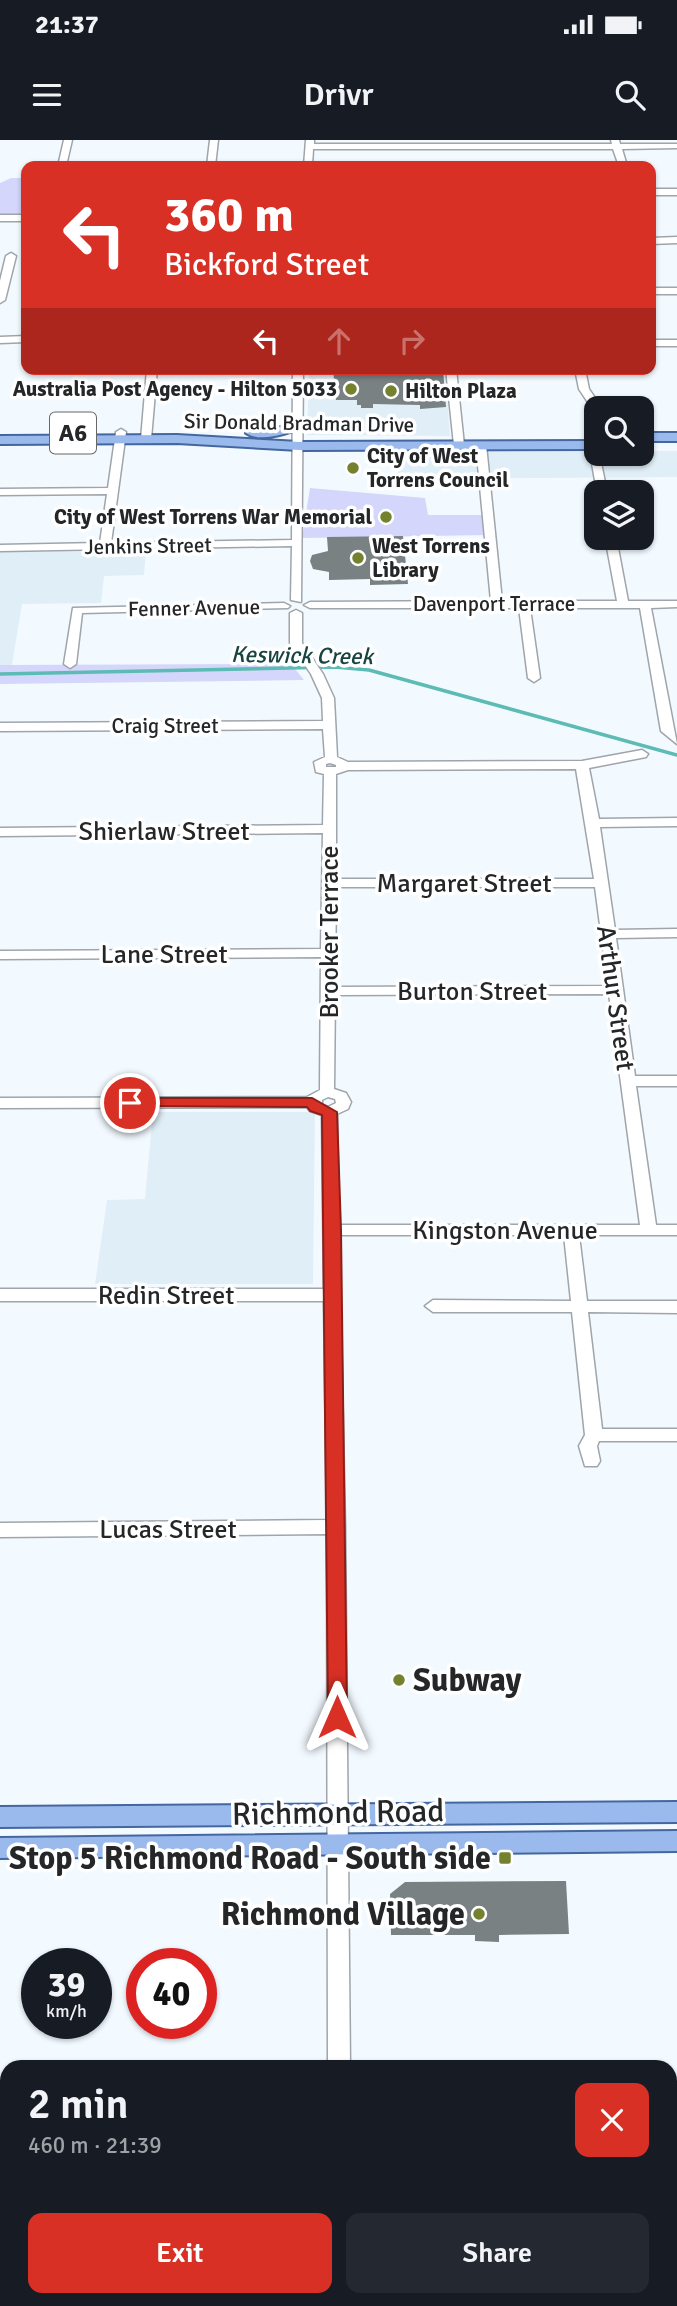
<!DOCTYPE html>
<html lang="en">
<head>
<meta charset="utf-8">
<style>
  :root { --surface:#171b24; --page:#242831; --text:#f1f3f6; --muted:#9ea1a6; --accent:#d93025 }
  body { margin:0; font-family:Signika,sans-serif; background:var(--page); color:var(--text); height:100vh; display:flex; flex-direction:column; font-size:26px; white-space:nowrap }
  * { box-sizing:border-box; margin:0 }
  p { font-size:23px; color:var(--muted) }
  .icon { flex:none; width:38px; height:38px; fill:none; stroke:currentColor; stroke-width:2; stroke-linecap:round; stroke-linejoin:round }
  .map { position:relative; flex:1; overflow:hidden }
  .panel { position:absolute; left:0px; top:1920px; width:677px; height:247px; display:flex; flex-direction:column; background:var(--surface); border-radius:21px 21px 0 0; box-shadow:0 2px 5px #0004 }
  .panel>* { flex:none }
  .hud { position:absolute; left:21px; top:21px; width:635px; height:214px; border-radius:14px; box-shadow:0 2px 5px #0004; background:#d93025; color:#fff; overflow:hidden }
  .tools { position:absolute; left:584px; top:256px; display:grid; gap:14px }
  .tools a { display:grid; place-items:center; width:70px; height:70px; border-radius:14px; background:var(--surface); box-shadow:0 2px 5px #0004; font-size:35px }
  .speed { position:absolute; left:21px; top:1808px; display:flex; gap:14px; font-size:35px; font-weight:700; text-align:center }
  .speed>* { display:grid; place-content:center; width:91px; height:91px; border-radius:50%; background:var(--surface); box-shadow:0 2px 5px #0004; line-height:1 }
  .speed small { font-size:18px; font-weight:400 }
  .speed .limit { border:10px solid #d22; background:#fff; color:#111 }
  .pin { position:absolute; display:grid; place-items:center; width:60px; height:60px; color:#fff; margin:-30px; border:4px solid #fff; border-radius:50%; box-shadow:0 2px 7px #0007 }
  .me { position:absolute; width:77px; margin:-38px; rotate:0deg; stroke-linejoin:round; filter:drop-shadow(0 0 5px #0008) }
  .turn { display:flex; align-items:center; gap:24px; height:147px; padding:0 28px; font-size:32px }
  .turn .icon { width:91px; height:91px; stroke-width:2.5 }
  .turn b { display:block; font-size:49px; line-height:60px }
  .lanes { display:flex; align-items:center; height:66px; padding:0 28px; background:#0003; justify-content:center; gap:35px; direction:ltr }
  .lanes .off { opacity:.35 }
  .round { display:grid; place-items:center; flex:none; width:74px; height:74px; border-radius:14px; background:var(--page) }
  .overview { display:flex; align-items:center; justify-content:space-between; height:119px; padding:0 28px }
  h1 { font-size:42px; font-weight:600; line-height:52px }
  .cta { display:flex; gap:14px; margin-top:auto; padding:14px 28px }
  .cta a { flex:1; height:80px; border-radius:14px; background:var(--accent); color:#fff; font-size:28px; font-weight:600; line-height:80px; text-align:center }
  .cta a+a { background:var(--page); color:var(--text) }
  .status { display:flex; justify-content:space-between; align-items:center; height:49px; padding:0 35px; background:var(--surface); direction:ltr }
  .status svg { height:19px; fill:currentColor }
  header { display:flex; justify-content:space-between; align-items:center; height:91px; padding:0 28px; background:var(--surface); font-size:32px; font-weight:600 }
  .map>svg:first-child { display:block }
  .built { fill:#e0eef7 }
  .green { fill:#d5d6fc }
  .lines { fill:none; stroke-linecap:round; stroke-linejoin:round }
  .stream { stroke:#5cbbb4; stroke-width:3.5 }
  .building { fill:#798182 }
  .minor-casing { stroke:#9fa5aa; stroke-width:3 }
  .major-casing { stroke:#44679f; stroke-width:4 }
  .minor { fill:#fff; fill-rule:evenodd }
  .major { fill:#9ab9ec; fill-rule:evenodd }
  .route { fill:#d93025; stroke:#8d1f18; stroke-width:2 }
  .poi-dot { fill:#74812f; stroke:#fff; stroke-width:2.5 }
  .labels { text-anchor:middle; stroke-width:7; stroke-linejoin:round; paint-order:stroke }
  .far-poi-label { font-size:21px; font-weight:bold; fill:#242628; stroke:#fff; text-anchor:start }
  .far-street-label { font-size:21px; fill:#242628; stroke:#fff }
  .far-water-label { font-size:23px; font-style:italic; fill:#174340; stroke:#fff }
  .shield { fill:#fff; stroke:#666768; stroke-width:2 }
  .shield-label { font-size:24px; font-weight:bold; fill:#242628 }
  .street-label { font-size:26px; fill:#242628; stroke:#fff }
  .near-poi-label { font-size:32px; font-weight:bold; fill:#242628; stroke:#fff; text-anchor:end }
  .near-street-label { font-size:32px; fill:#242628; stroke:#fff }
</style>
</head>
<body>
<div class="status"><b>21:37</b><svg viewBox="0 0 49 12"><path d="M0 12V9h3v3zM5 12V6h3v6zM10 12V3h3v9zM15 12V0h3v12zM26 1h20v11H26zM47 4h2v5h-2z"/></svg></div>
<header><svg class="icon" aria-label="menu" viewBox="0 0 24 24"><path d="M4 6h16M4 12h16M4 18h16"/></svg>Drivr<svg class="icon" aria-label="search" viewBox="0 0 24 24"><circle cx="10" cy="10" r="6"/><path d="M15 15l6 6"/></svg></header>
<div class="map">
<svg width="677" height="2166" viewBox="0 0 677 2166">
  <rect width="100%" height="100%" fill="#f3faff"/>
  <path class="built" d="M 309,229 L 445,229 L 450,296 L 307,295 Z
    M 597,311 L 642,313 L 642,311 L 677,311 L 677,337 L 398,339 L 396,312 Z
    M 146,411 L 144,435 L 104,436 L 101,463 L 22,464 L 12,525 L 0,525 L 0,412 Z
    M 153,972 L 315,972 L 313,1144 L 95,1144 L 107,1060 L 145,1059 Z"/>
  <path class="green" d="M 11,38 L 26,38 L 26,76 L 0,77 L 0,43 Z
    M 310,348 L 425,358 L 428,375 L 488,375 L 490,395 L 302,398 Z
    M 287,519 L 304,540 L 0,544 L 0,525 L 275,524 Z"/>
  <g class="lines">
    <path class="stream" d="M 0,534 L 335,527 L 369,530 L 677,615"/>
  </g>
  <path class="building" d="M 333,229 L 443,229 L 446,267 L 420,269 L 420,265 L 373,264 L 373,268 L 361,268 L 361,265 L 357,265 L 357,260 L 336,260 Z
    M 403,396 L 408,444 L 370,445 L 370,439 L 329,440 L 329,432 L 313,429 L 310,421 L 312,415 L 328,411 L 327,397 Z
    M 566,1741 L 569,1794 L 499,1795 L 499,1802 L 475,1801 L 475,1795 L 391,1795 L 390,1754 L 405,1742 Z"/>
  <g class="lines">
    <g class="minor-casing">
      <path id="minor" d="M 64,0 L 72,0 L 66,26 L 58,26 Z
        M 210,0 L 218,0 L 215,26 L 207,26 Z
        M 306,0 L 314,0 L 314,4 L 612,4 L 611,0 L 619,0 L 620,4 L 677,4 L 677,8 L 622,9 L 627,26 L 619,26 L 613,9 L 313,9 L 312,26 L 304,26 Z
        M 651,49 L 677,49 L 677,55 L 651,55 Z
        M 0,75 L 26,75 L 26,81 L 0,81 Z
        M 677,97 L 677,103 L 651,104 L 651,98 Z
        M 11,113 L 16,116 L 5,160 L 0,163 L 0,141 L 6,116 Z
        M 651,148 L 677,148 L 677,154 L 651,154 Z
        M 26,196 L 26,202 L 0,203 L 0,197 Z
        M 651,200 L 677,200 L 677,206 L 651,206 Z
        M 147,229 L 157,229 L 151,299 L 146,302 L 141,299 Z
        M 293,229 L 303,229 L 301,462 L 291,460 L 292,406 L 0,411 L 0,405 L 100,403 L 107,354 L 0,355 L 0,349 L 108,348 L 116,292 L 121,289 L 126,292 L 111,403 L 292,400 Z
        M 446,229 L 456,229 L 464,305 L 459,308 L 454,305 Z
        M 575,229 L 585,229 L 589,249 L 602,268 L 597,268 L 597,271 L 593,270 L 579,249 Z
        M 587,295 L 596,297 L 597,313 L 599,313 L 607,352 L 597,352 Z
        M 481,302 L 486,305 L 502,461 L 617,461 L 605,397 L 616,397 L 628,461 L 677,461 L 677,467 L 651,468 L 677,604 L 661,591 L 640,468 L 530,468 L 540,538 L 534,542 L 528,538 L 519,468 L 310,468 L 304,465 L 310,462 L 491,461 L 476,305 Z
        M 284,463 L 290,466 L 288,468 L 82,473 L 76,524 L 70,528 L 64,524 L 73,468 Z
        M 296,470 L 302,473 L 302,503 L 323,534 L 334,558 L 337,617 L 348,622 L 582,621 L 642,610 L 648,614 L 646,617 L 589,628 L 599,679 L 677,678 L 677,686 L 600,687 L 615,790 L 677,789 L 677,797 L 616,798 L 635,936 L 677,936 L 677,946 L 636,946 L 656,1085 L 677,1085 L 677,1095 L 579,1095 L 587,1161 L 677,1161 L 677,1173 L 588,1172 L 602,1289 L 677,1289 L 677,1301 L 599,1301 L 597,1306 L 600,1321 L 597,1326 L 585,1326 L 579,1306 L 585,1295 L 572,1172 L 433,1172 L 425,1166 L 433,1160 L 571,1161 L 564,1095 L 339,1095 L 345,1387 L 350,1927 L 328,1927 L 327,1394 L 0,1397 L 0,1383 L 327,1380 L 324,1161 L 0,1161 L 0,1149 L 324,1149 L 322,975 L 310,971 L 307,967 L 0,968 L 0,958 L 307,957 L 320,950 L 321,817 L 0,819 L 0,811 L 321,809 L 323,693 L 0,696 L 0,688 L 323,685 L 324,634 L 316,632 L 314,622 L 325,617 L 323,589 L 0,591 L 0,583 L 323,581 L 322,558 L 311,534 L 290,503 L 290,473 ZM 330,623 L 336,625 L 336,627 L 326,627 L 326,624 ZM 576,629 L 594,739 L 336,739 L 336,634 L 348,630 ZM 336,747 L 595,747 L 608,846 L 335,847 ZM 609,854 L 640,1085 L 339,1085 L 337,974 L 348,969 L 351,962 L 346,953 L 334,949 L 335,855 ZM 328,957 L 335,959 L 336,963 L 328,967 L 322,965 L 322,960 Z
        M 670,1986 L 677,1986 L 677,2006 L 670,2006 Z
        M 329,2160 L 352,2160 L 353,2166 L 329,2166 Z"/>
    </g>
    <g class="major-casing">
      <path id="major" d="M 299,281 L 303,282 L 303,288 C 288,293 260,303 246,293 L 252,289 L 281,287 Z
        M 642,293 L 677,293 L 677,301 L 642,301 Z
        M 177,295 L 299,302 L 597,301 L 597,309 L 299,310 L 177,303 L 0,304 L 0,296 Z
        M 677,1662 L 677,1682 L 0,1687 L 0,1667 Z
        M 677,1691 L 677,1711 L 0,1718 L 0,1698 Z"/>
    </g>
    <use href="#minor" class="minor"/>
    <use href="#major" class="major"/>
  </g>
  <path class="route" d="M 130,958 L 312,958 L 337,972 L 341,1090 L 347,1577 L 344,1583 L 337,1585 L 331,1583 L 328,1577 L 322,975 L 310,971 L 307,967 L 125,966 L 123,963 L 125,959 Z"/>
  <g class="poi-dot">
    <circle cx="351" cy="249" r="7"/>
    <circle cx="391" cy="251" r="7"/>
    <circle cx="353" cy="328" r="7"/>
    <circle cx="386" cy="377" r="7"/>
    <circle cx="358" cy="418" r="7"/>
    <circle cx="399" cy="1540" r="7"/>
    <rect x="498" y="1711" width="14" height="14" rx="3.5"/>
    <circle cx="479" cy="1774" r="7"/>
  </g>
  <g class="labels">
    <g class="far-poi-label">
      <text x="337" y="256" text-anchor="end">Australia Post Agency - Hilton 5033</text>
      <text x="405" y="258">Hilton Plaza</text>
      <text x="367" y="323">City of West<tspan x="367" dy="24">Torrens Council</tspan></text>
      <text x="372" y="384" text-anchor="end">City of West Torrens War Memorial</text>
      <text x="372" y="413">West Torrens<tspan x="372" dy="24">Library</tspan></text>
    </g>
    <g class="far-street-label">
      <text transform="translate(299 283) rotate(1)" y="7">Sir Donald Bradman Drive</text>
      <text transform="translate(148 406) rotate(-1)" y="7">Jenkins Street</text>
      <text x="494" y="471">Davenport Terrace</text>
      <text transform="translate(194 468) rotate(-1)" y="7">Fenner Avenue</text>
      <text x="165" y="593">Craig Street</text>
    </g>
    <g class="far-water-label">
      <text transform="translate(302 515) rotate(1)" y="8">Keswick Creek</text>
    </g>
    <rect class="shield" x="50" y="272.5" width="46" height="41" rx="5"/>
    <g class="shield-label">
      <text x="73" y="301">A6</text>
    </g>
    <g class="street-label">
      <text x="164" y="700">Shierlaw Street</text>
      <text x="464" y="752">Margaret Street</text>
      <text transform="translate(329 792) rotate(-90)" y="9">Brooker Terrace</text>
      <text x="164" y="823">Lane Street</text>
      <text x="472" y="860">Burton Street</text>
      <text transform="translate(616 858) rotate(82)" y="9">Arthur Street</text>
      <text x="505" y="1099">Kingston Avenue</text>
      <text x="166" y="1164">Redin Street</text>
      <text x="168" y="1398">Lucas Street</text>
    </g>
    <g class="near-poi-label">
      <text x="413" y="1551" text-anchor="start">Subway</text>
      <text x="491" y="1729">Stop 5 Richmond Road - South side</text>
      <text x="465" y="1785">Richmond Village</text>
    </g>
    <g class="near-street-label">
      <text transform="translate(338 1672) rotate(-1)" y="11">Richmond Road</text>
    </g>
  </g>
</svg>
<div class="tools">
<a><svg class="icon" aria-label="search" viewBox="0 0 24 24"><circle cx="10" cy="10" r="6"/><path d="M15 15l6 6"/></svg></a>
<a><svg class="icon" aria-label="layers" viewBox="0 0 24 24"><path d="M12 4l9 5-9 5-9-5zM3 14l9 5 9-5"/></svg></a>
</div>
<div class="speed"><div>39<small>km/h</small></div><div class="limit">40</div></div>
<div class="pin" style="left:130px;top:963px;background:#d93025"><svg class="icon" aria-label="arrive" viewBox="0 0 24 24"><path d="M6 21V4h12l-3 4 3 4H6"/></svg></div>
<svg class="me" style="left:337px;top:1577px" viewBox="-20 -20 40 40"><path d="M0-17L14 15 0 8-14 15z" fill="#d93025" stroke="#fff" stroke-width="4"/></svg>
<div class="hud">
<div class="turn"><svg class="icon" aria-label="left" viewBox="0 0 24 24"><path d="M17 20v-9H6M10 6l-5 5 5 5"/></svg><div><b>360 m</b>Bickford Street</div></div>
<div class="lanes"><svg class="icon" aria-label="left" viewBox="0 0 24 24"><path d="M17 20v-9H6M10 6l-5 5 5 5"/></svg><svg class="icon off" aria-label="ahead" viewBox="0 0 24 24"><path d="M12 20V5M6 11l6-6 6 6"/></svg><svg class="icon off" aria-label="right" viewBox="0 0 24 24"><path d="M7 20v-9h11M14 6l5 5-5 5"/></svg></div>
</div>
<section class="panel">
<div class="overview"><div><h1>2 min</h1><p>460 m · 21:39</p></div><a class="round" style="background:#d93025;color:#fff"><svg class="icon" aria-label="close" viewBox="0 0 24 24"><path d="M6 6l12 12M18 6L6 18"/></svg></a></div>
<div class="cta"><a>Exit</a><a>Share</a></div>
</section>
</div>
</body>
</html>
